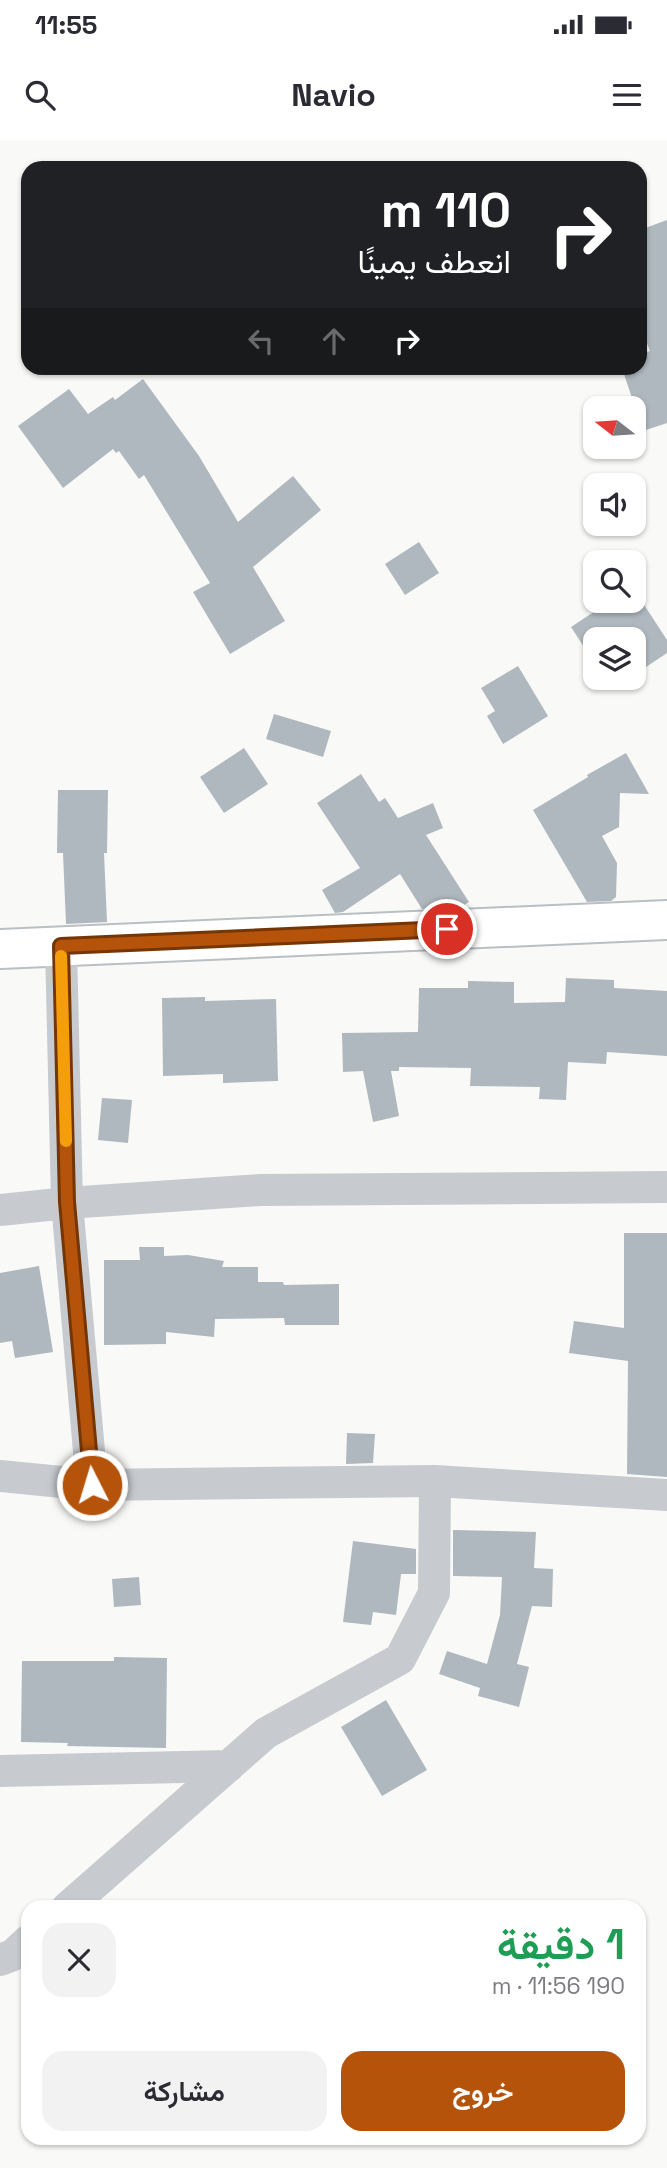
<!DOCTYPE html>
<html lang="ar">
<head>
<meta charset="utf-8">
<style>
  :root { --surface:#fff; --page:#f2f2f3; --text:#2b2b33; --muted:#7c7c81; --accent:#b45309 }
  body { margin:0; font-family:"Space Grotesk",Vazirmatn,sans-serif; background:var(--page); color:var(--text); direction:rtl; height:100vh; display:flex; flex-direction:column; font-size:26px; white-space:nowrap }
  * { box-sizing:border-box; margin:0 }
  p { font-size:23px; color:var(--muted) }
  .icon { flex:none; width:38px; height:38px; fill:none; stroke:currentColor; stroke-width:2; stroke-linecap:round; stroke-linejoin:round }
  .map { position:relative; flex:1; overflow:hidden; direction:ltr }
  .drawer { position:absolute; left:21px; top:1760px; width:625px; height:245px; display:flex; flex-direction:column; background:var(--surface); border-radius:21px; box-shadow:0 2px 5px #0004; direction:rtl }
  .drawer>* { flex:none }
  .guide { position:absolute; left:21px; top:21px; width:626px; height:214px; border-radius:21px; box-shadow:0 2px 5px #0004; direction:rtl; background:#202124; color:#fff; overflow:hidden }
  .needle { width:46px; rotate:287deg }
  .buttons { position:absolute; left:583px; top:256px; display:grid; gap:14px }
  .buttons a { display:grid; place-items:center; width:63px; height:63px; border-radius:14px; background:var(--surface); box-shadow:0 2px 5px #0004; font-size:35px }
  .pin { position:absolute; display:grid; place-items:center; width:60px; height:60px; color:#fff; margin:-30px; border:4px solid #fff; border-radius:50%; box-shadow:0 2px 7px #0007 }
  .me { position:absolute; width:77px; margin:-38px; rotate:355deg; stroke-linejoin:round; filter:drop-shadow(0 0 5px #0008) }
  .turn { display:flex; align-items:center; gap:24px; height:147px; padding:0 21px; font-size:32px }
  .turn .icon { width:91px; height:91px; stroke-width:2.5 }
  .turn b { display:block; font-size:49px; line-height:60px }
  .lanes { display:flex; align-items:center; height:66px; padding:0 21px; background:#0003; justify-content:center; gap:35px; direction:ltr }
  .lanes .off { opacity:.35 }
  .round { display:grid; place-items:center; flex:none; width:74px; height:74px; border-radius:21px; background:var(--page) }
  .head { display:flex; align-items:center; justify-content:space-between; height:119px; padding:0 21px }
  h1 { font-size:42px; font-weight:600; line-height:52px; color:#1e9e55 }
  .action { display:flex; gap:14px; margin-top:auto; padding:14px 21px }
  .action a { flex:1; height:80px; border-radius:21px; background:var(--accent); color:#fff; font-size:28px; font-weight:600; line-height:80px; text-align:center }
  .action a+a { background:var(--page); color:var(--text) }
  .status { display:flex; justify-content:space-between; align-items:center; height:49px; padding:0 35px; background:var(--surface); direction:ltr }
  .status svg { height:19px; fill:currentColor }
  header { display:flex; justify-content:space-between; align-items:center; height:91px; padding:0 21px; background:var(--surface); font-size:32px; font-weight:600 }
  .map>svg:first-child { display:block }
  .building { fill:#afb8be }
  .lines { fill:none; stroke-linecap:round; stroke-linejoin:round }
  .secondary-casing { stroke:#b9bfc3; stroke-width:42 }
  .street { stroke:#c7cbcf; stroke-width:32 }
  .secondary { stroke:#fff; stroke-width:38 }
  .route-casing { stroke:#753606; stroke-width:18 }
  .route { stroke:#b45309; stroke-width:12 }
  .slow { stroke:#f59e0b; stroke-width:12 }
</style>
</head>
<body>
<div class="status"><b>11:55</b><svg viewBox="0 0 49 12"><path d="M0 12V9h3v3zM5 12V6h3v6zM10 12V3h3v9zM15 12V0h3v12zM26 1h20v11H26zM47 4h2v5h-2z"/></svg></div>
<header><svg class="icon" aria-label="menu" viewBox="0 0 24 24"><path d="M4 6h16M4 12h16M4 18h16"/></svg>Navio<svg class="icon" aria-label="search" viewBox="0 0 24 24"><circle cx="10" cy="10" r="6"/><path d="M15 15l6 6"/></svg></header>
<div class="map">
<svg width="667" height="2028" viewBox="0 0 667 2028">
  <rect width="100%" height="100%" fill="#f9f9f7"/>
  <path class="building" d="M 667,80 L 667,283 L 643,291 L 622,228 L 640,228 L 640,214 L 650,211 L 640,186 L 640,90 Z
    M 143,239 L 199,316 L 238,382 L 293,336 L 321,370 L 253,427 L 285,481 L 230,514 L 193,452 L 210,443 L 144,335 L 139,339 L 119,311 L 116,313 L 113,309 L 63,348 L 18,286 L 69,249 L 88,274 L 113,257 L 115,260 Z
    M 419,402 L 439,433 L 405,455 L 385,424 Z
    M 612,460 L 641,460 L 667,500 L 667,513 L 634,535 L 634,499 L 595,499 L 595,524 L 571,487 Z
    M 518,526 L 548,576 L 503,604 L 487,576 L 495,571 L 481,548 Z
    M 604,537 L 630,537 L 611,549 Z
    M 274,574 L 331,591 L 323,617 L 266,599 Z
    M 244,608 L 268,644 L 224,673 L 200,637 Z
    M 626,613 L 649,654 L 620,653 L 619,687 L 602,696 L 617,723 L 616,757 L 611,761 L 587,762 L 533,670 L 588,637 L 587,635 Z
    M 361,634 L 379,662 L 385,658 L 398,678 L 433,663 L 443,688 L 426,695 L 469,762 L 461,767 L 422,769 L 400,734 L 343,772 L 335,773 L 322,750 L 360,728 L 317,663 Z
    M 58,650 L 108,650 L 107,713 L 104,713 L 107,782 L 66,784 L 63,713 L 57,713 Z
    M 566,838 L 614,840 L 614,848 L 667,851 L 667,916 L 607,912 L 606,924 L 568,922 L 566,960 L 539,959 L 540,947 L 470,946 L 471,928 L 399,927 L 399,931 L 391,931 L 399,976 L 373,982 L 363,931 L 343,932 L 342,893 L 418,892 L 419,848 L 468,848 L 468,841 L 514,842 L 514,863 L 565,862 Z
    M 205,857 L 205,861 L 276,859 L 278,941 L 223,943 L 223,934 L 163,936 L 162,858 Z
    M 102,958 L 132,960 L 128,1003 L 98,1000 Z
    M 624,1093 L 667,1093 L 667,1337 L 627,1334 L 628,1221 L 569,1213 L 574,1181 L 624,1188 Z
    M 139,1107 L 164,1107 L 164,1116 L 188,1115 L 224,1121 L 222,1127 L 258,1127 L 258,1142 L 283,1142 L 284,1145 L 339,1144 L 339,1185 L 285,1185 L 284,1178 L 215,1179 L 214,1197 L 166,1192 L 166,1204 L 104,1205 L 104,1120 L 140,1120 Z
    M 39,1126 L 53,1212 L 15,1218 L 12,1201 L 0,1203 L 0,1133 Z
    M 347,1293 L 375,1294 L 373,1323 L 346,1324 Z
    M 453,1390 L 536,1392 L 534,1428 L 553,1429 L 552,1467 L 532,1466 L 517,1524 L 529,1527 L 519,1567 L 478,1556 L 480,1548 L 439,1534 L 447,1511 L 487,1524 L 500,1475 L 502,1437 L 453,1436 Z
    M 353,1401 L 416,1409 L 416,1434 L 401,1434 L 396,1475 L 373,1472 L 371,1485 L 343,1482 Z
    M 139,1437 L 141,1465 L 114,1467 L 112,1439 Z
    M 114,1517 L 167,1518 L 166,1608 L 67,1606 L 68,1603 L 21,1602 L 22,1521 L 114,1521 Z
    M 386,1560 L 427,1630 L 382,1656 L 341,1587 Z"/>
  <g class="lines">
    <g class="secondary-casing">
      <path id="secondary" d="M 0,809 L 667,780"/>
    </g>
    <path class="street" d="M 61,806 L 67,1063 L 92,1345
      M 0,1070 L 67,1063 L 261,1050 L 667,1047
      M 0,1336 L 92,1345 L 435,1341 L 667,1355
      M 0,1631 L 229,1626
      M 67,1768 L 266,1593 L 400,1519 L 434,1453 L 435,1341
      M 0,1820 L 13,1815 L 28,1801"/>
    <use href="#secondary" class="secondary"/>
  </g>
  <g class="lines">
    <g class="route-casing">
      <path id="route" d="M 92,1345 L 67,1062 L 61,806 L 447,789"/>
    </g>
    <use href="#route" class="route"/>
    <path class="slow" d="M 61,816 L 66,1001"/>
  </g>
</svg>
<div class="buttons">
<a><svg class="needle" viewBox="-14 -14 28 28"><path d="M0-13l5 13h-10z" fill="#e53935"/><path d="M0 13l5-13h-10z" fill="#7c7c81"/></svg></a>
<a><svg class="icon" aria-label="sound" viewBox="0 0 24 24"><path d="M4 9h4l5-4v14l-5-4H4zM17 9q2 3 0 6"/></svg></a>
<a><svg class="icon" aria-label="search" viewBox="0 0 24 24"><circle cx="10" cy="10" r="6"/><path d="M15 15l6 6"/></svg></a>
<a><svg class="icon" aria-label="layers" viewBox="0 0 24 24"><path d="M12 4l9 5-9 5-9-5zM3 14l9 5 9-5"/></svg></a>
</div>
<div class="pin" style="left:447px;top:789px;background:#d93025"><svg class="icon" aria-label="arrive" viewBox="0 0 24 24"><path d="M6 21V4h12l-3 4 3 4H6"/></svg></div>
<svg class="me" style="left:92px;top:1345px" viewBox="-20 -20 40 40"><circle r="17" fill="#b45309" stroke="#fff" stroke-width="3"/><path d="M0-11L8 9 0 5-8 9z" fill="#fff"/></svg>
<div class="guide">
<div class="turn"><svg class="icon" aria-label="right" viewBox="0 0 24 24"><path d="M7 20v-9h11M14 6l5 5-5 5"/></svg><div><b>110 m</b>انعطف يمينًا</div></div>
<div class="lanes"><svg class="icon off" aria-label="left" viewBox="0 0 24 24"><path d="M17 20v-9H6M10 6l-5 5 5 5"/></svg><svg class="icon off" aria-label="ahead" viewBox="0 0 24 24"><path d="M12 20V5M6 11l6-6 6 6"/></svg><svg class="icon" aria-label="right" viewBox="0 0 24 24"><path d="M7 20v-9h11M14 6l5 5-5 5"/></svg></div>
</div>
<section class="drawer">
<div class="head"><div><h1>1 دقيقة</h1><p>190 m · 11:56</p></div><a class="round"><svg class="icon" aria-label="close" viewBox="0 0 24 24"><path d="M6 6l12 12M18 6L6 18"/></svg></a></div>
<div class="action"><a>خروج</a><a>مشاركة</a></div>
</section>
</div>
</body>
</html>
